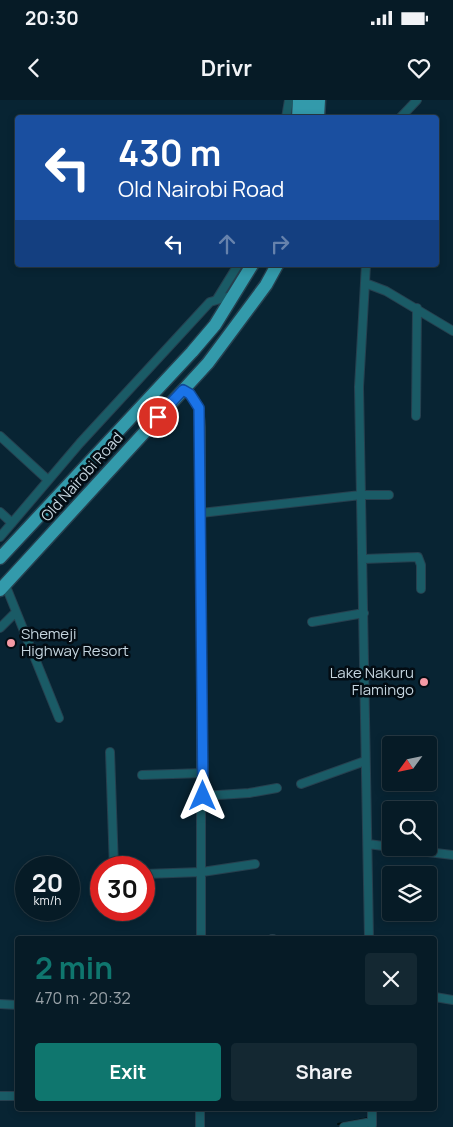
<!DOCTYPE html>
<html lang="en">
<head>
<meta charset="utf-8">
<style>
  :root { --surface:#061b26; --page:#142832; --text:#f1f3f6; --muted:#98a1a7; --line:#273943; --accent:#0f766e }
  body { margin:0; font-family:Manrope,sans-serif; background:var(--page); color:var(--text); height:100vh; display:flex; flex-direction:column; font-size:19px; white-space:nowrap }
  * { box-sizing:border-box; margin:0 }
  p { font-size:16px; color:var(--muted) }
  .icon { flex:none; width:28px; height:28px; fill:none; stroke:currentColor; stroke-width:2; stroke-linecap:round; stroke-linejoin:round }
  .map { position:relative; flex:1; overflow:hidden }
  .details { position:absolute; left:15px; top:836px; width:422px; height:175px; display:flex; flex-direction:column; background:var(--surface); border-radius:5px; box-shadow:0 2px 8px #0003,0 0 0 1px var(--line) }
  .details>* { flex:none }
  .guide { position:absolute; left:15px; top:15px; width:424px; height:152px; border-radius:5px; box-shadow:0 2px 8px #0003,0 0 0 1px var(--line); background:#1a4fa0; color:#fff; overflow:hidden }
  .needle { width:32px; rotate:237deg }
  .tools { position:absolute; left:382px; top:636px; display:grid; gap:10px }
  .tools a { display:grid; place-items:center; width:55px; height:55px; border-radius:5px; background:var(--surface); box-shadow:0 2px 8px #0003,0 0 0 1px var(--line); font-size:25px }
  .speed { position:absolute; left:15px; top:756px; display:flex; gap:10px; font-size:25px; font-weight:700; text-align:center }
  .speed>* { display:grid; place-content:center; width:65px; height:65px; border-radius:50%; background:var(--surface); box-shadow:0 2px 8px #0003,0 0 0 1px var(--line); line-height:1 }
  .speed small { font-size:12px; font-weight:400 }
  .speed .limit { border:8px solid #d22; background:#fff; color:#111 }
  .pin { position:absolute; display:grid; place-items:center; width:42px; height:42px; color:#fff; margin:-21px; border:2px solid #fff; border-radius:50%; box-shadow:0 1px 5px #0007 }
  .me { position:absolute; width:55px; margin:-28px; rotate:0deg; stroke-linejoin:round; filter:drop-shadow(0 0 4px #0008) }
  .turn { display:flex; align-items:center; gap:18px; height:105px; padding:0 20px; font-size:22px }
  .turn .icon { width:65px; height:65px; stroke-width:2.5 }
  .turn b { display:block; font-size:35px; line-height:42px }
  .lanes { display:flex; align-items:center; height:48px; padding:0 20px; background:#0003; justify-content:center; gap:25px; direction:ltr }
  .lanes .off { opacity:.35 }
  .round { display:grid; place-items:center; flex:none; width:52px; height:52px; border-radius:5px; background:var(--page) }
  .head { display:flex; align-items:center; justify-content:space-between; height:85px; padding:0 20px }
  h1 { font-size:30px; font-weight:700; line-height:38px; color:var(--accent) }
  .primary-button { display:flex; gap:10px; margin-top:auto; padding:10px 20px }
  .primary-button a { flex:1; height:58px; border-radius:5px; background:var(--accent); color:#fff; font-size:20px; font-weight:700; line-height:58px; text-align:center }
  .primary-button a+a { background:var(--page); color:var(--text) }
  .status { display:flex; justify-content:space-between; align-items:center; height:35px; padding:0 25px; background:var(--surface); direction:ltr }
  .status svg { height:14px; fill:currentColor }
  header { display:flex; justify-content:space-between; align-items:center; height:65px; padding:0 20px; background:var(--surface); font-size:22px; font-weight:700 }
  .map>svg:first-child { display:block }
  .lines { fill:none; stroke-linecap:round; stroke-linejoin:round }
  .stream { stroke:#000d0b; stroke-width:2 }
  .minor-casing { stroke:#26404f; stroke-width:10 }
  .trunk-casing { stroke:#26404f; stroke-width:15 }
  .minor { stroke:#1a5b66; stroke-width:8 }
  .trunk { stroke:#339aab; stroke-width:12 }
  .route-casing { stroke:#114b97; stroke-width:12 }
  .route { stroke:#1a73e8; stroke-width:9 }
  .poi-dot { fill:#f49aa5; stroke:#030c13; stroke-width:2 }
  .labels { text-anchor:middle; stroke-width:5; stroke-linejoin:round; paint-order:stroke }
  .street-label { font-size:15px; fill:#c5d5df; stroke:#030c13 }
  .poi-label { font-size:15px; fill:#c5d5df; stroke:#030c13; text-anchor:start }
</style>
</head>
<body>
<div class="status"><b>20:30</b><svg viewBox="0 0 49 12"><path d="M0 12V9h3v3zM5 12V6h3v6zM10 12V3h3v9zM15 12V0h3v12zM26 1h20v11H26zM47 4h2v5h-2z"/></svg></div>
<header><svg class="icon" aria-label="back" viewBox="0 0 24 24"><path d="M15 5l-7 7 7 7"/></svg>Drivr<svg class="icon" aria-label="heart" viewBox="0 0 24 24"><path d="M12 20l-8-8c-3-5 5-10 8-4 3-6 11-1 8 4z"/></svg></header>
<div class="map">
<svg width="453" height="1027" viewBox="0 0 453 1027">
  <rect width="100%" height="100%" fill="#082433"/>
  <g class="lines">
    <path class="stream" d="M 338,1024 L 369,1018"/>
    <g class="minor-casing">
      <path id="minor" d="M 286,18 L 289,0
        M 400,18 L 417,0
        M 366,165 L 359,287 L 369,839
        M 365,183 L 386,191 L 453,231
        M 217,199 L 238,165
        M 183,290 C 199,298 200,311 201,327 L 201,839
        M 416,316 L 417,208
        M 0,336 L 48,380
        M 0,412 L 12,423
        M 201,413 L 361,395 L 389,395
        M 0,437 L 80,343 L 210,202 L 234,195
        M 363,459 L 418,457 L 421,465 L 421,489
        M 5,484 L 59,618
        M 312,522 L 364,513
        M 0,528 L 16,512
        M 110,652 L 114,768
        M 142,675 L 203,673
        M 301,684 L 365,661
        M 203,696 L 249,693 L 277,688
        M 368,744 L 391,747
        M 394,748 L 453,755
        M 144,774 L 202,772 L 255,764
        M 272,839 L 273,839
        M 435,897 L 453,900
        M 0,904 L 18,905
        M 0,996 L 18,996
        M 372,1009 L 372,1025
        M 200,1027 L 200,1009
        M 344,1027 L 372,1022"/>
    </g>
    <g class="trunk-casing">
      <path id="trunk" d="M 298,18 L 299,0
        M 308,18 L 311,0
        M 318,18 L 319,0
        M 0,458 L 192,252 L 215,225 L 252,165
        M 0,490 L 208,263 L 266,185 L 277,165"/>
    </g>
    <use href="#minor" class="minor"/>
    <use href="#trunk" class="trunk"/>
  </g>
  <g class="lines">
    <g class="route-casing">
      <path id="route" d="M 158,317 L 183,290 L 190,294 L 199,308 L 203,696"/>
    </g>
    <use href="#route" class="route"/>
  </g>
  <g class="poi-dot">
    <circle cx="11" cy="543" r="5"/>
    <circle cx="424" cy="582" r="5"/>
  </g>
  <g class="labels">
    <g class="street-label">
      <text transform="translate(82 377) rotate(-48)" y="5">Old Nairobi Road</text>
    </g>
    <g class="poi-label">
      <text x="21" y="539">Shemeji<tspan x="21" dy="17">Highway Resort</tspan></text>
      <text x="414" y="578" text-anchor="end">Lake Nakuru<tspan x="414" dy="17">Flamingo</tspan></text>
    </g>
  </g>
</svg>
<div class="tools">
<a><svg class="needle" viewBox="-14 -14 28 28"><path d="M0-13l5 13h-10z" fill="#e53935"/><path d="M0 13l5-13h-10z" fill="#98a1a7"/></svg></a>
<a><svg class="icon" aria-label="search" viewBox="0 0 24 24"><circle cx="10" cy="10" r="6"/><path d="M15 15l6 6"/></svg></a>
<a><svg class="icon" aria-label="layers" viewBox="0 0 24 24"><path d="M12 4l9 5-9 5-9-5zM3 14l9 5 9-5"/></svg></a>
</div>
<div class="speed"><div>20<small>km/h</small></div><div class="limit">30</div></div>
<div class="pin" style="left:158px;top:317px;background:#d93025"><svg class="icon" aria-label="arrive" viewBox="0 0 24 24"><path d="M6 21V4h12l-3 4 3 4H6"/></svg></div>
<svg class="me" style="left:203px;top:696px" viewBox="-20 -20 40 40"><path d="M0-17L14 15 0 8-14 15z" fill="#1a73e8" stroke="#fff" stroke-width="4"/></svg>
<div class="guide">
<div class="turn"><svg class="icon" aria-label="left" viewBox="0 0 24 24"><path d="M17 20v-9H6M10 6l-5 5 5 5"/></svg><div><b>430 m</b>Old Nairobi Road</div></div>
<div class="lanes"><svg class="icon" aria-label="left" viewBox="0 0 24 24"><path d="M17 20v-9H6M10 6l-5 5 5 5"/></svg><svg class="icon off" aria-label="ahead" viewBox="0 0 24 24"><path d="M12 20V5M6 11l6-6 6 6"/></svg><svg class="icon off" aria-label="right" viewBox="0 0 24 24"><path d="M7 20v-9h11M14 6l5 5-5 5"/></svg></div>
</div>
<section class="details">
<div class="head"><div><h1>2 min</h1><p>470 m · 20:32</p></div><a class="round"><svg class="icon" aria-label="close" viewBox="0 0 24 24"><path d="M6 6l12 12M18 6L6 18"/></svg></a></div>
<div class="primary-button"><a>Exit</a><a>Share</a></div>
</section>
</div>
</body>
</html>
